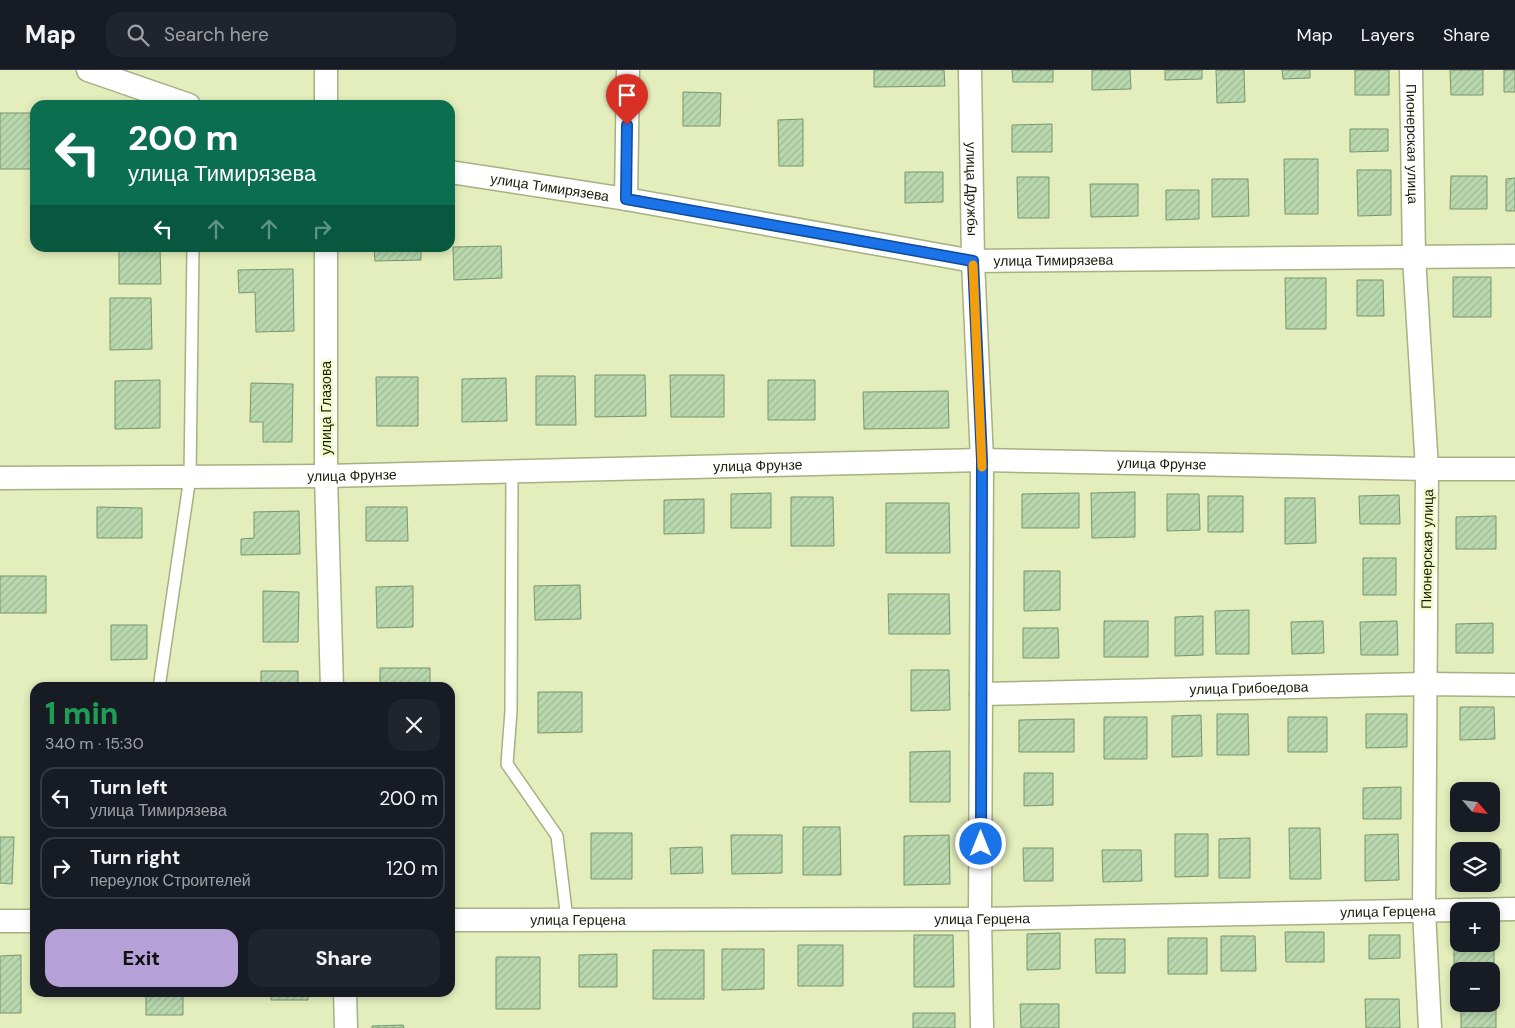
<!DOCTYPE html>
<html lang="en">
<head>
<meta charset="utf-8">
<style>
  :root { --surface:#171b24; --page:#20242c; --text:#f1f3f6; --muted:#9ea1a6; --line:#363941; --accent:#b5a1d8 }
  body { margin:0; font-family:"DM Sans",sans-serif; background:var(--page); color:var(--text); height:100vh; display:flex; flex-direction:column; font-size:19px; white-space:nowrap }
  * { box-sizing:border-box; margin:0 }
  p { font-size:16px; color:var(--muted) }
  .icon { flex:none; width:28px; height:28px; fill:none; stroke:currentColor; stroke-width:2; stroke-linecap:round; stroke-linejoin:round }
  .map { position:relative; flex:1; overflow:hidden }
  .details { position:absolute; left:30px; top:612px; width:425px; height:315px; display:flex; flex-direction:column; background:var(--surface); border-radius:15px; box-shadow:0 2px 8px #0003 }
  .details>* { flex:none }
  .hud { position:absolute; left:30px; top:30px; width:425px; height:152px; border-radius:15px; box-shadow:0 2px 8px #0003; background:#0b6e4f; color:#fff; overflow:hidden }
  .needle { width:32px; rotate:118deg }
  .tools { position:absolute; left:1450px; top:712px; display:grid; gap:10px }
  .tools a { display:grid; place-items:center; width:50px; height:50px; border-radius:10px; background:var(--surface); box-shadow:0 2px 8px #0003; font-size:25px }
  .pin { position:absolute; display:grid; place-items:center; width:42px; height:42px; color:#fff; margin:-51px -21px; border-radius:50% 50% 50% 0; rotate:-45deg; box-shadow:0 0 5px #0007 }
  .pin .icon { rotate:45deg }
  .me { position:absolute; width:55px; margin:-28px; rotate:0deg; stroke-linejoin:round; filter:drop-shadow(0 0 4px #0008) }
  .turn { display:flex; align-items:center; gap:18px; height:105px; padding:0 15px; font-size:22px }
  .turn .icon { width:65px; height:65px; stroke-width:2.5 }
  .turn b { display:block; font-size:35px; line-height:42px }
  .lanes { display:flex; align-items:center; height:48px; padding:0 15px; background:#0003; justify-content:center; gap:25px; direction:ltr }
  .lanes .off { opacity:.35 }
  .round { display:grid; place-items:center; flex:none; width:52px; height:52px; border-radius:15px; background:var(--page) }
  .summary { display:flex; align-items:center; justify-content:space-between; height:85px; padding:0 15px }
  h1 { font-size:30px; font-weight:800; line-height:38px; color:#1e9e55 }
  .primary-button { display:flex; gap:10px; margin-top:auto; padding:10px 15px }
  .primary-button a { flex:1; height:58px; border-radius:15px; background:var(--accent); color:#111; font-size:20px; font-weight:800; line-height:58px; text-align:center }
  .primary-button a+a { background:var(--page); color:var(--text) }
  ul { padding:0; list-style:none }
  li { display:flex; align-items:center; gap:15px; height:62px; margin:0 10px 8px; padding:0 5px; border:2px solid var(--line); border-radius:15px }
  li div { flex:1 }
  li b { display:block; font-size:19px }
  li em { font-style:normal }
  header { display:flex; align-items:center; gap:30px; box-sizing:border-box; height:70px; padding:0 25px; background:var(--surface); border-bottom:1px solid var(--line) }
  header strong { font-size:24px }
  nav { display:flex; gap:28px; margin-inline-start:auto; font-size:18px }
  .search { width:350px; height:45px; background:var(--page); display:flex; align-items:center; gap:12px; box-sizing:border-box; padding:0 18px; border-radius:15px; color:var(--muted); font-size:19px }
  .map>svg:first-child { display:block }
  .building { fill:url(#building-hatch); stroke:#78956e }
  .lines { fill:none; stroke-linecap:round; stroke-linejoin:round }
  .lane-casing { stroke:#a6b081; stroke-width:14 }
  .street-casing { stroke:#a6b081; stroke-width:25 }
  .lane { stroke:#fff; stroke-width:11 }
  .street { stroke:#fff; stroke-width:22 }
  .route-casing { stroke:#114b97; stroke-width:12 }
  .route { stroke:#1a73e8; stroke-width:9 }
  .slow { stroke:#f59e0b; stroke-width:9 }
  .labels { text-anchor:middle; stroke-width:5; stroke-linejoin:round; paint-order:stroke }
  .street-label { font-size:14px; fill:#181c09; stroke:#f0fbc9 }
</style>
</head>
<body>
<header>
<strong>Map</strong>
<div class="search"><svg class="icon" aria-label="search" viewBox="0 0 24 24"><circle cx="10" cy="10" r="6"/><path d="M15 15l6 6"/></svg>Search here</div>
<nav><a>Map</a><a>Layers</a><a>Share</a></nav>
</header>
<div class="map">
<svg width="1515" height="958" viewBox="0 0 1515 958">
  <defs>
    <pattern id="building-hatch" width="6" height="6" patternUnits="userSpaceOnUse" patternTransform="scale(1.25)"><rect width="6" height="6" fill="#b9d8ae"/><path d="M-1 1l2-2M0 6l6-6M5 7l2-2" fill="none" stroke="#9eb994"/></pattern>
  </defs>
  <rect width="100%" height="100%" fill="#e3eebc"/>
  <path class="building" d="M 874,0 L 944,0 L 945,16 L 874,17 Z
    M 1012,0 L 1053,0 L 1053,12 L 1013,12 Z
    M 1092,0 L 1130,0 L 1131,19 L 1092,20 Z
    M 1165,0 L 1202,0 L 1202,9 L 1165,10 Z
    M 1216,0 L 1244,0 L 1245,32 L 1217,33 Z
    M 1282,0 L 1310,0 L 1310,8 L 1283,9 Z
    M 1355,0 L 1389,0 L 1389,25 L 1355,25 Z
    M 1450,0 L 1483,0 L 1483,25 L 1451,25 Z
    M 1504,0 L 1515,0 L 1515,22 L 1504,22 Z
    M 683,22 L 721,23 L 720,56 L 683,56 Z
    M 0,43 L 35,43 L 35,99 L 0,99 Z
    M 803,49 L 803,96 L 779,96 L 778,50 Z
    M 1052,54 L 1052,82 L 1012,82 L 1012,55 Z
    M 1350,59 L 1388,59 L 1388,81 L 1350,82 Z
    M 1284,89 L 1318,89 L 1318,144 L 1285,144 Z
    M 1357,100 L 1391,100 L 1391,145 L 1358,146 Z
    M 905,102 L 943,102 L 943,132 L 905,133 Z
    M 1451,106 L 1487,106 L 1487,139 L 1450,139 Z
    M 1017,107 L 1049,107 L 1049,148 L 1018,148 Z
    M 1515,108 L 1515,141 L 1506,141 L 1506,109 Z
    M 1212,109 L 1248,109 L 1249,146 L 1212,147 Z
    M 1090,114 L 1138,114 L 1138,146 L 1091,147 Z
    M 1166,120 L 1199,120 L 1199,149 L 1166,150 Z
    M 501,176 L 502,208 L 454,210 L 453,177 Z
    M 119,178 L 160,178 L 161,214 L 119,214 Z
    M 374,178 L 421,178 L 421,190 L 375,191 Z
    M 293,199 L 294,261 L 256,262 L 255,222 L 239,223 L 238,200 Z
    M 1453,207 L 1491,207 L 1491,247 L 1453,247 Z
    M 1285,208 L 1326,208 L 1326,259 L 1286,259 Z
    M 1357,210 L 1383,210 L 1384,246 L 1357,246 Z
    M 110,228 L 151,228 L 152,279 L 110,280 Z
    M 595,305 L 645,305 L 646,346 L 595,347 Z
    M 670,305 L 724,305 L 724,347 L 671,347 Z
    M 536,306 L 575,306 L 576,355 L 536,355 Z
    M 376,307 L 418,307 L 418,356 L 377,356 Z
    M 506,308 L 507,351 L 462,352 L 462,309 Z
    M 160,310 L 160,358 L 115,359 L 115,311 Z
    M 768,310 L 815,310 L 815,350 L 768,350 Z
    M 251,313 L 293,314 L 292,372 L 263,372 L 263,352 L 250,352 Z
    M 948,321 L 949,358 L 864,359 L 863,322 Z
    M 1135,422 L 1135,467 L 1092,468 L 1091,423 Z
    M 771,423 L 771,458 L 731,458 L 731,424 Z
    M 1079,423 L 1079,458 L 1022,458 L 1022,424 Z
    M 1167,424 L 1199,424 L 1200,460 L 1167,461 Z
    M 1399,425 L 1400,454 L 1360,454 L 1359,426 Z
    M 1208,426 L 1243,426 L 1243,462 L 1208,462 Z
    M 791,427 L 833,427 L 834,476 L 791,476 Z
    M 1285,428 L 1315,428 L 1316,473 L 1285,474 Z
    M 704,429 L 704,463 L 664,464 L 664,430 Z
    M 886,433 L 949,433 L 950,483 L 886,483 Z
    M 97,437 L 142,438 L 142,468 L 97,468 Z
    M 366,437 L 407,437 L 408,471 L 366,471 Z
    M 299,441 L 300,484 L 241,485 L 241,469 L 254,468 L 254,442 Z
    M 1496,446 L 1496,479 L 1456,479 L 1456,447 Z
    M 1363,488 L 1396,488 L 1396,525 L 1363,525 Z
    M 1024,501 L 1060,501 L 1060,540 L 1024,541 Z
    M 0,506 L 46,506 L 46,543 L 0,543 Z
    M 580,515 L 581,549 L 535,550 L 534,516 Z
    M 413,516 L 413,557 L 377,558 L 376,517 Z
    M 263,521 L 299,522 L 298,572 L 263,572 Z
    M 888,524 L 949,524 L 950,564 L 889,564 Z
    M 1249,540 L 1249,584 L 1216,584 L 1215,541 Z
    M 1203,546 L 1203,585 L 1175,586 L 1175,547 Z
    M 1104,551 L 1148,551 L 1148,587 L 1104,587 Z
    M 1323,551 L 1324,583 L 1292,584 L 1291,552 Z
    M 1397,551 L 1398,585 L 1361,585 L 1360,552 Z
    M 1493,553 L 1493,583 L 1456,583 L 1456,554 Z
    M 111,555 L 147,555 L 147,589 L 111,590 Z
    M 1023,558 L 1058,558 L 1059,588 L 1023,588 Z
    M 380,598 L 430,598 L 430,618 L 380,618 Z
    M 911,600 L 949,600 L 950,640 L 911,641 Z
    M 261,601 L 298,601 L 298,618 L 261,618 Z
    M 538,622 L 582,622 L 582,662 L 538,663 Z
    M 1460,637 L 1494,637 L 1495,669 L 1460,670 Z
    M 1217,644 L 1248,644 L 1249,685 L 1217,685 Z
    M 1366,644 L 1407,644 L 1407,677 L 1366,678 Z
    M 1201,645 L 1202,686 L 1172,687 L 1172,646 Z
    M 1104,647 L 1147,647 L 1147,689 L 1104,689 Z
    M 1288,647 L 1327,647 L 1327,682 L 1288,682 Z
    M 1074,649 L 1074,682 L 1019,682 L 1019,650 Z
    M 950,681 L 950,732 L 910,732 L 910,682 Z
    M 1024,703 L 1053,703 L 1053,735 L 1024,736 Z
    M 1401,717 L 1401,749 L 1363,749 L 1363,718 Z
    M 803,757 L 840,757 L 841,805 L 803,805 Z
    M 1289,758 L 1320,758 L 1321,809 L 1290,809 Z
    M 591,763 L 632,763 L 632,809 L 591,809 Z
    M 1175,764 L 1208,764 L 1208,806 L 1175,807 Z
    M 1398,764 L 1399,810 L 1365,811 L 1365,765 Z
    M 731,765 L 782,765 L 782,803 L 732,804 Z
    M 949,765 L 950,814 L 904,815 L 904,766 Z
    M 0,767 L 14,767 L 12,814 L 0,813 Z
    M 1250,768 L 1250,808 L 1219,808 L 1219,769 Z
    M 702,777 L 703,803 L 671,804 L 670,778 Z
    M 1023,778 L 1053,778 L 1053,811 L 1024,811 Z
    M 1460,779 L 1501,779 L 1501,813 L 1491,813 L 1491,781 L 1460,781 Z
    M 1102,780 L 1141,780 L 1142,811 L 1103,812 Z
    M 1285,862 L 1324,862 L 1324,892 L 1286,892 Z
    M 1060,863 L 1060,899 L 1027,900 L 1027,864 Z
    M 914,865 L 953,865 L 954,917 L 914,917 Z
    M 1369,865 L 1400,865 L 1400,888 L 1369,889 Z
    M 1491,865 L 1494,865 L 1494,898 L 1454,898 L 1454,866 L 1459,866 L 1459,874 L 1491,874 Z
    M 1221,866 L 1255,866 L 1256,901 L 1221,901 Z
    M 1168,868 L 1207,868 L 1207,904 L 1168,904 Z
    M 1095,869 L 1125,869 L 1125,903 L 1096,903 Z
    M 798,875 L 843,875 L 843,916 L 798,916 Z
    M 722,879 L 764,879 L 764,919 L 722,920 Z
    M 653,880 L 704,880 L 704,929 L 653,929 Z
    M 617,884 L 617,917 L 579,917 L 579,885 Z
    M 21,885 L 21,943 L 0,943 L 0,886 Z
    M 496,887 L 540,887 L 540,939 L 496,939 Z
    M 55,922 L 112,922 L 112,925 L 55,926 Z
    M 146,922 L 183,922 L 183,945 L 146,945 Z
    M 271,922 L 308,922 L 308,930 L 271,930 Z
    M 1365,929 L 1399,929 L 1400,958 L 1366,958 Z
    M 1496,932 L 1496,958 L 1461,958 L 1461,934 L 1491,934 L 1491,933 Z
    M 1020,934 L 1059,934 L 1059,958 L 1021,958 Z
    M 913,943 L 955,943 L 955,958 L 913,958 Z
    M 403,955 L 404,958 L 372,958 L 372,956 Z"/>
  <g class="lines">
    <g class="lane-casing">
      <path id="lane" d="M 512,402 L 511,641 L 507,694 L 557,766 L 567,849
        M 159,618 L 190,407 L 193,178"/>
    </g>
    <g class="street-casing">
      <g id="street">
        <path d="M 88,0 L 189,35"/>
        <path id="s1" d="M 970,0 L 973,191 L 982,390 L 980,849 L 982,958"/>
        <path id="s2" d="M 1411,0 L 1414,187 L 1427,399 L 1424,841 L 1430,958"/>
        <path d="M 326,35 L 326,0"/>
        <path id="s3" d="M 450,102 L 626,129 L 973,191 L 1515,186"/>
        <path d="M 626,129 L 628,0"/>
        <path d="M 326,178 L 326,406 L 332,618"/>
        <path id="s4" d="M 0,408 L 326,406 L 982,390 L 1427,399 L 1515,399"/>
        <path id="s5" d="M 981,624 L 1425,614 L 1515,615"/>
        <path id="s6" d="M 450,850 L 980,849 L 1515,839"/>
        <path d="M 0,851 L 35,851"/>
        <path d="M 345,922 L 346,958"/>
      </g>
    </g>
    <use href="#lane" class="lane"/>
    <use href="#street" class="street"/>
  </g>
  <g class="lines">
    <g class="route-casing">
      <path id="route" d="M 627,55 L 626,129 L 973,191 L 982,390 L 981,774"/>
    </g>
    <use href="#route" class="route"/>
    <path class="slow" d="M 973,195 L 982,397"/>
  </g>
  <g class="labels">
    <g class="street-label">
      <text dy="5" stroke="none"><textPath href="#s2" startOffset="74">Пионерская улица</textPath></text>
      <text dy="5" stroke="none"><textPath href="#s3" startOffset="101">улица Тимирязева</textPath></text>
      <text dy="5" stroke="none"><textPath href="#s1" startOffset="119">улица Дружбы</textPath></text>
      <text dy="5" stroke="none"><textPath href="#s3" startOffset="611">улица Тимирязева</textPath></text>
      <text transform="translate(326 338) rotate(-90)" y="5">улица Глазова</text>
      <text dy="5" stroke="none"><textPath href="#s4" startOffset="1162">улица Фрунзе</textPath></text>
      <text dy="5" stroke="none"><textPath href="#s4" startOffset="758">улица Фрунзе</textPath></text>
      <text dy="5" stroke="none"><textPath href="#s4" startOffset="352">улица Фрунзе</textPath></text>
      <text transform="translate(1427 479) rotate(-89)" y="5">Пионерская улица</text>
      <text dy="5" stroke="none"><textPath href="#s5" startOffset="268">улица Грибоедова</textPath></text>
      <text dy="5" stroke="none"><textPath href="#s6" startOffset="938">улица Герцена</textPath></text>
      <text dy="5" stroke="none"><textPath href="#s6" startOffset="532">улица Герцена</textPath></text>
      <text dy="5" stroke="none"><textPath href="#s6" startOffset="128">улица Герцена</textPath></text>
    </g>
  </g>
</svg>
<div class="tools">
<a><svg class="needle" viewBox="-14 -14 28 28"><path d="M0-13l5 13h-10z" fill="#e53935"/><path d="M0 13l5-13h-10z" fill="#9ea1a6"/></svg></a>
<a><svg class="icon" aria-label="layers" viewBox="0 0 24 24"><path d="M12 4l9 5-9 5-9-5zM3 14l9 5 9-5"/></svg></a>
<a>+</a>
<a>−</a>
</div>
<div class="pin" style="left:627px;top:55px;background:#d93025"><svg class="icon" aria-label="arrive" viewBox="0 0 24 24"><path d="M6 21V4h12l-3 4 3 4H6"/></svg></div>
<svg class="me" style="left:981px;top:774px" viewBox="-20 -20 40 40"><circle r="17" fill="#1a73e8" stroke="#fff" stroke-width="3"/><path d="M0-11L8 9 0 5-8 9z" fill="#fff"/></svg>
<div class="hud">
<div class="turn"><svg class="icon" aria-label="left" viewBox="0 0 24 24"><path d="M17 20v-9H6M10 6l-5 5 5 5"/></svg><div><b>200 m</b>улица Тимирязева</div></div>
<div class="lanes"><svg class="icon" aria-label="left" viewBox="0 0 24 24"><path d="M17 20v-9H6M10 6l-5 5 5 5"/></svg><svg class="icon off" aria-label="ahead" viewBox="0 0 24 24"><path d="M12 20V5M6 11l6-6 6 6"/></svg><svg class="icon off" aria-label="ahead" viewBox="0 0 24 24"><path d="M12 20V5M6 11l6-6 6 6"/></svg><svg class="icon off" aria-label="right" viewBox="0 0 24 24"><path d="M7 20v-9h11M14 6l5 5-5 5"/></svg></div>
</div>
<section class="details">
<div class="summary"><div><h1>1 min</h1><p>340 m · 15:30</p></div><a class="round"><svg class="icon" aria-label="close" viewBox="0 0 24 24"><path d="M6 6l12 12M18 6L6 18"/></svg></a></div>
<ul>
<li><svg class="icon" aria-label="left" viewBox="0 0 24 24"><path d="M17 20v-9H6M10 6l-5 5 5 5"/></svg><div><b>Turn left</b><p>улица Тимирязева</p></div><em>200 m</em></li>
<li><svg class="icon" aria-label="right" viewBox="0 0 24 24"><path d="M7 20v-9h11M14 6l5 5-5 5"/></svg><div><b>Turn right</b><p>переулок Строителей</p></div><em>120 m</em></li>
</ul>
<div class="primary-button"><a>Exit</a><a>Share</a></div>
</section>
</div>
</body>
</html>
